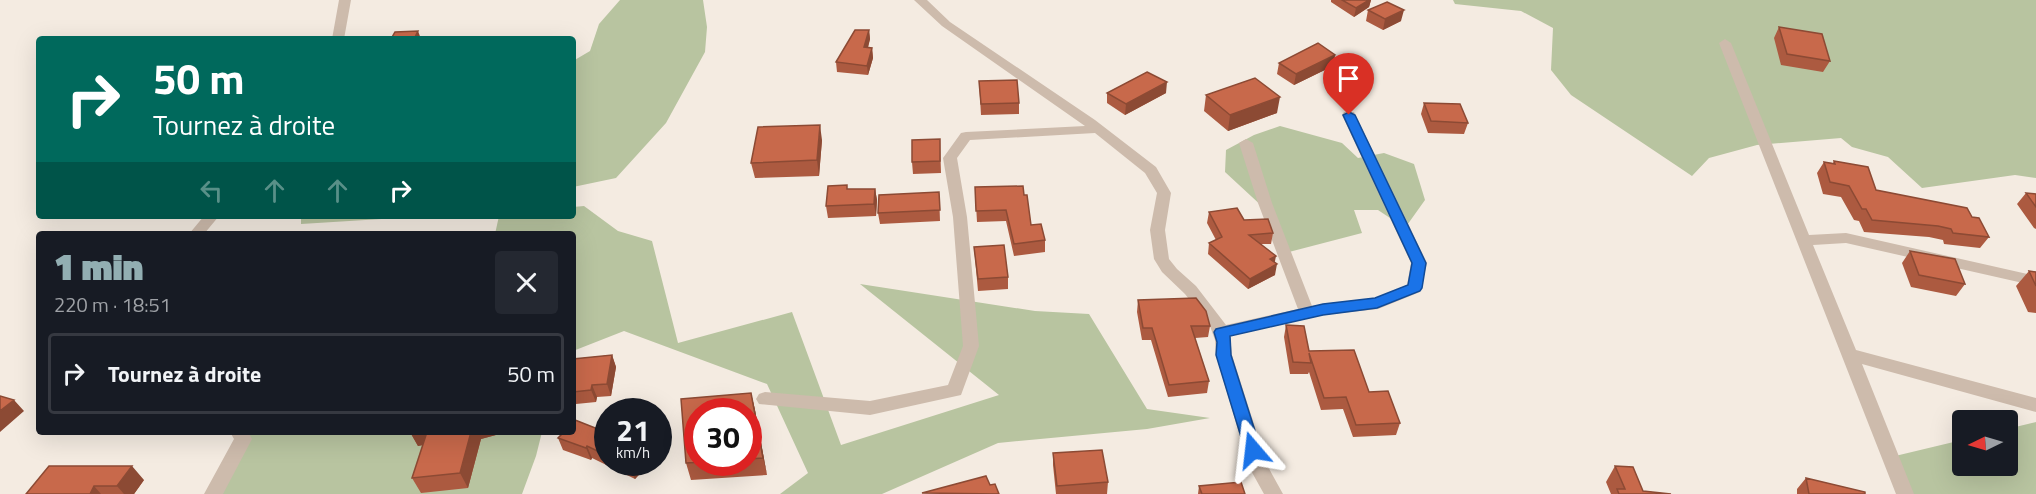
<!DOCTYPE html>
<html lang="fr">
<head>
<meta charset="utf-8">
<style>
  :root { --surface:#171b24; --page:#242831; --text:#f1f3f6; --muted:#9ea1a6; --line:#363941; --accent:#92aeb2 }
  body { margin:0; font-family:"Titillium Web",sans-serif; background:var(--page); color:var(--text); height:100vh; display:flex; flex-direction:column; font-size:22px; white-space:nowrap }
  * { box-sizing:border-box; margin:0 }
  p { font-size:20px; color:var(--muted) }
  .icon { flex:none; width:33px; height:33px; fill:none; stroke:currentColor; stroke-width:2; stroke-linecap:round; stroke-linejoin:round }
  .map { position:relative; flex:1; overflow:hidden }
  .panel { position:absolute; left:36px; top:231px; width:540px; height:204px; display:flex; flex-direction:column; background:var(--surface); border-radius:6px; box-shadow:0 6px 24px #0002 }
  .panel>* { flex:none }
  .banner { position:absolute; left:36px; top:36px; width:540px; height:183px; border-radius:6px; box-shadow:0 6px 24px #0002; background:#00695c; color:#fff; overflow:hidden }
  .needle { width:39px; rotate:265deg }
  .buttons { position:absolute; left:1952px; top:410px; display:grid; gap:12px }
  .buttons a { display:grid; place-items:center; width:66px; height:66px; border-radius:6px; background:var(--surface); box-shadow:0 6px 24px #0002; font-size:30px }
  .speed { position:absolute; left:594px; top:398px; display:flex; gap:12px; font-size:30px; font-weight:700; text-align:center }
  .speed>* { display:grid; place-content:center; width:78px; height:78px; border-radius:50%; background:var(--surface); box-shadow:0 6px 24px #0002; line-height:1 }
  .speed small { font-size:15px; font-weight:400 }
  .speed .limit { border:9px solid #d22; background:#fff; color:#111 }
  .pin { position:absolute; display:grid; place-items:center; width:51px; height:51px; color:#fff; margin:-62px -26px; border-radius:50% 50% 50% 0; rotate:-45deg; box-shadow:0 0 6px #0007 }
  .pin .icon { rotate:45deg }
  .me { position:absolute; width:66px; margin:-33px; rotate:343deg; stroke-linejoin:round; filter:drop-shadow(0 0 4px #0008) }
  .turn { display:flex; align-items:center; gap:21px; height:126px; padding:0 18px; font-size:27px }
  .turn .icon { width:78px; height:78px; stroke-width:2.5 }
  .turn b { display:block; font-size:42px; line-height:51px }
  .lanes { display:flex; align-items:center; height:57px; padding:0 18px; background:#0003; justify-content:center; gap:30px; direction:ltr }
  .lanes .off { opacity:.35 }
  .round { display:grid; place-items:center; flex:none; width:63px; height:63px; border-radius:6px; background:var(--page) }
  .head { display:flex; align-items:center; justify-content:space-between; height:102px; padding:0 18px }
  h1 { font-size:36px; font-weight:800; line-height:45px; color:var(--accent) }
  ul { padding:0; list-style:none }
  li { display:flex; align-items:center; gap:18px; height:81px; margin:0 12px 9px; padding:0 6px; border:3px solid var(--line); border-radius:6px }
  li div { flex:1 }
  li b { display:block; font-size:22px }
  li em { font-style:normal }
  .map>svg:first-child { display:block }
  .green { fill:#b8c4a0 }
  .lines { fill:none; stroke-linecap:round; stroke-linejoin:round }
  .minor { fill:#cdbbac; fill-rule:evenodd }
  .wall { fill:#ac5a40; fill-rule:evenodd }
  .shaded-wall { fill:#8c4a34 }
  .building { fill:#c8694b; stroke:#8c4a34; stroke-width:1.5 }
  .route { fill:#1a73e8; stroke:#114b97; stroke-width:1.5 }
</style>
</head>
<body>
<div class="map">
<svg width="2036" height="494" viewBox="0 0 2036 494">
  <rect width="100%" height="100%" fill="#f4ebe1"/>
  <path class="green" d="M 620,0 L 703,0 L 707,27 L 705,52 L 666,123 L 616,178 L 573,187 L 573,61 L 590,51 L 599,24 Z
    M 1453,0 L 2036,0 L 2036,178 L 2015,175 L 1922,188 L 1888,157 L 1852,147 L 1841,138 L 1757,145 L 1709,158 L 1692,176 L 1571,95 L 1551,70 L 1553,28 L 1521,11 L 1455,4 Z
    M 1280,126 L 1342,143 L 1358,158 L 1384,153 L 1414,164 L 1425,200 L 1405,228 L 1378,210 L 1354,210 L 1362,233 L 1289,252 L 1265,209 L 1225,172 L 1226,150 L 1254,135 Z
    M 584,206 L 618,231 L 652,241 L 678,343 L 792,312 L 841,445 L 999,395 L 860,284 L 1035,311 L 1089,314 L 1147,409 L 1210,418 L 1147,429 L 998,443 L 882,494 L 780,494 L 808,473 L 767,384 L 624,331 L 573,351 L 573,234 L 495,234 L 499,216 L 573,216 L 573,207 Z
    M 301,216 L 430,216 L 301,224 Z
    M 2036,422 L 2036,494 L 1902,494 L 1891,457 L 1962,440 L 1962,465 L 2007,465 L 2007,429 Z
    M 239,432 L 542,432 L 536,456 L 522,494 L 213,494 Z"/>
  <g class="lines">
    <path class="minor" d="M 339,0 L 351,0 L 344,39 L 332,39 Z
      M 914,0 L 927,0 L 950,22 L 1095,120 L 1156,167 L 1171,193 L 1165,230 L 1169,259 L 1177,269 L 1196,286 L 1226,325 L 1298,309 L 1258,203 L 1239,143 L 1246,139 L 1253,143 L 1272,203 L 1312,306 L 1376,298 L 1407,285 L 1411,263 L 1342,115 L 1344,112 L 1354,112 L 1427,263 L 1420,292 L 1378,309 L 1323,315 L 1230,336 L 1232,355 L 1267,465 L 1283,494 L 1264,494 L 1249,467 L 1216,355 L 1215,340 L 1210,326 L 1185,294 L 1162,272 L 1154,259 L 1150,230 L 1157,193 L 1145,173 L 1095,133 L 970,140 L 957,158 L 967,217 L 979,346 L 961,395 L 870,415 L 759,404 L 756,399 L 759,394 L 765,392 L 870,401 L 948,385 L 963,346 L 953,217 L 943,158 L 961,133 L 966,132 L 1085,126 L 942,26 Z
      M 1725,39 L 1731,43 L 1809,235 L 1846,233 L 2036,276 L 2036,286 L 1846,243 L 1813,245 L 1856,350 L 2036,398 L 2036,412 L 1862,364 L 1914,494 L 1896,494 L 1719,43 Z
      M 204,216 L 219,216 L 204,234 L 189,234 Z
      M 230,432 L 248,432 L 252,439 L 223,494 L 204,494 L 234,439 Z"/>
  </g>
  <path class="wall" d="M 1331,0 L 1371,0 L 1369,7 L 1354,17 L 1331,2 Z
    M 1368,10 L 1401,21 L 1383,30 L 1366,21 Z
    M 1779,27 L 1830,61 L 1823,72 L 1781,65 L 1774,38 Z
    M 869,30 L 870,39 L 868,48 L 872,48 L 873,58 L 868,75 L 837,72 L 836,62 Z
    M 1335,55 L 1333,66 L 1294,85 L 1277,74 L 1279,63 Z
    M 979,81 L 1019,103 L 1019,114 L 981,115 Z
    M 1107,93 L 1166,93 L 1125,115 L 1107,103 Z
    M 1206,95 L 1277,113 L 1228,131 L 1204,111 Z
    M 1424,103 L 1468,123 L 1464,134 L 1428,133 L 1421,114 Z
    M 940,139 L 941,173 L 913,174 L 912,162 Z
    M 822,140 L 819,176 L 755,178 L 751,163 Z
    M 1834,161 L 1876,190 L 1972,217 L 1989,237 L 1980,248 L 1944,244 L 1943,240 L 1929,237 L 1864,232 L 1859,221 L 1854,220 L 1841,197 L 1823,194 L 1817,173 L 1824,162 L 1833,163 Z
    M 975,187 L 1024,195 L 1031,225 L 1045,240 L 1045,252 L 1014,256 L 1006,221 L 977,222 Z
    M 848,189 L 875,189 L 877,200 L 876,216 L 828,218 L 826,206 Z
    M 939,192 L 940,221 L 880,224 L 878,213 Z
    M 2026,193 L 2036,194 L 2036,229 L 2034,228 L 2017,204 Z
    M 1209,212 L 1244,220 L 1273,233 L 1271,244 L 1261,244 L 1275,263 L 1275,275 L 1248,289 L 1208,254 L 1209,243 L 1216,240 L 1207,223 Z
    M 974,247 L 1008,277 L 1008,289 L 978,291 Z
    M 1910,251 L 1965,284 L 1956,296 L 1911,287 L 1902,263 Z
    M 2029,271 L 2036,272 L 2036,313 L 2028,312 L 2016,286 Z
    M 1138,300 L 1210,326 L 1208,337 L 1195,338 L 1209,381 L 1207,393 L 1168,397 L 1151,340 L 1142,340 L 1137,312 Z
    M 1286,325 L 1309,351 L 1400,423 L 1396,435 L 1353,437 L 1343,409 L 1321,410 L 1309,372 L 1308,374 L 1290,374 L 1284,337 Z
    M 612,355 L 616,367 L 611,396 L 597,397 L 596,402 L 576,404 L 573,400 L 573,359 Z
    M 751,393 L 755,410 L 767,475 L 691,480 L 686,463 L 681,399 ZM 698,411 L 748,411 L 748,462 L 698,462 Z
    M 410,432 L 507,432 L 481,439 L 468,488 L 421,493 L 412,478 L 423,445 L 418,446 Z
    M 608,433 L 608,462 L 651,462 L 635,479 L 592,458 L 591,460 L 563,450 L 558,438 Z
    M 1053,453 L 1108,482 L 1107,494 L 1056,494 L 1053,465 Z
    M 1615,466 L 1643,491 L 1671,494 L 1611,494 L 1606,482 Z
    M 1806,478 L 1865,494 L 1797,494 L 1797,489 Z
    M 144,480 L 134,494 L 26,494 Z
    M 1199,486 L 1245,494 L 1198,494 Z"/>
  <path class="shaded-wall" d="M 1369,0 L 1371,0 L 1369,7 L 1354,17 L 1356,8 Z
    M 1404,10 L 1401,21 L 1383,30 L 1385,19 Z
    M 869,30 L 870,39 L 865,57 L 864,47 Z
    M 418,31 L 421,39 L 414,39 Z
    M 872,48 L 873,58 L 868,75 L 867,66 Z
    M 1335,55 L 1333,66 L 1294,85 L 1296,74 Z
    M 1167,82 L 1166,93 L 1125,115 L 1126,104 Z
    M 1280,97 L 1277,113 L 1228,131 L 1230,115 Z
    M 820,125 L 822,140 L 819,176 L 817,160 Z
    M 875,189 L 877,200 L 876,216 L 874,204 Z
    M 1276,256 L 1274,266 L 1277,264 L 1275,275 L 1248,289 L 1250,279 L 1270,259 Z
    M 612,355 L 616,367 L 611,396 L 607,384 Z
    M 592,385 L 597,397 L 596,402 L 591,390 Z
    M 751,393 L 755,410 L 767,475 L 763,458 Z
    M 14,400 L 24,411 L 0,432 L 0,411 Z
    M 410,432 L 431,432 L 437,442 L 418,446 Z
    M 471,432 L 507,432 L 481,439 L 468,488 L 460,473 Z
    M 661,435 L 665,447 L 658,454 L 658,438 Z
    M 587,446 L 592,458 L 591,460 L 586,448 Z
    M 636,462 L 651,462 L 635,479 L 630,468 Z
    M 132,466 L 144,480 L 134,494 L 124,494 L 117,486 Z
    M 94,486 L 101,494 L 90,494 Z"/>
  <path class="building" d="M 1342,0 L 1369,0 L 1356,8 Z
    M 1387,2 L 1404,10 L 1385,19 L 1368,10 Z
    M 1779,27 L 1822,34 L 1830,61 L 1787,54 Z
    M 855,30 L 869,30 L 864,47 L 872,48 L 867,66 L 836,62 Z
    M 418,31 L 414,39 L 391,39 L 395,32 Z
    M 182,37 L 181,39 L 135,39 Z
    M 1318,43 L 1335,55 L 1296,74 L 1279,63 Z
    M 1147,72 L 1167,82 L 1126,104 L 1107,93 Z
    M 1255,78 L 1280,97 L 1230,115 L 1206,95 Z
    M 1017,80 L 1019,103 L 981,104 L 979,81 Z
    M 1424,103 L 1460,104 L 1468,123 L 1431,121 Z
    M 820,125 L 817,160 L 751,163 L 758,127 Z
    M 940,139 L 940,161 L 912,162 L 912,140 Z
    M 1834,161 L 1868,167 L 1876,190 L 1967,208 L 1972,217 L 1979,218 L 1989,237 L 1953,233 L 1951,229 L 1938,226 L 1872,220 L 1866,209 L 1862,209 L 1849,186 L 1830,182 L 1824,162 L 1835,164 Z
    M 847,185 L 847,189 L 875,189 L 874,204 L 826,206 L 828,186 Z
    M 1023,186 L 1024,195 L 1027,195 L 1031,225 L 1041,224 L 1045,240 L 1014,244 L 1006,210 L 976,211 L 975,187 Z
    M 939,192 L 940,210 L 878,213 L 879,195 Z
    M 2026,193 L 2036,194 L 2036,207 Z
    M 1237,208 L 1244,220 L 1268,219 L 1273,233 L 1249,235 L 1276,256 L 1270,259 L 1277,264 L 1250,279 L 1209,243 L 1222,237 L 1209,212 Z
    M 1004,245 L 1008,277 L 978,279 L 974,247 Z
    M 1910,251 L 1955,259 L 1965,284 L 1919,275 Z
    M 2029,271 L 2036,272 L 2036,286 Z
    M 1196,298 L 1206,311 L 1210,326 L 1191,326 L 1209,381 L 1169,385 L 1152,328 L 1143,328 L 1138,300 Z
    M 1286,325 L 1304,326 L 1309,351 L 1354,350 L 1369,392 L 1388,391 L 1400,423 L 1356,425 L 1346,397 L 1324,398 L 1309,353 L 1311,363 L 1293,362 Z
    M 612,355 L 607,384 L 592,385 L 591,390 L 573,392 L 573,359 Z
    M 751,393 L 763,458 L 748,459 L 748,411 L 698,411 L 698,462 L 704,462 L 686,463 L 681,399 Z
    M 0,396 L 14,400 L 0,411 Z
    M 575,420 L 608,433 L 608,456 L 587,446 L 586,448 L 558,438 L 564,432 L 573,432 L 573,422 Z
    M 427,432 L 471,432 L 460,473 L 412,478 Z
    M 1102,450 L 1108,482 L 1057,486 L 1053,453 Z
    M 619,462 L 636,462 L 630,468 Z
    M 49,466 L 132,466 L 117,486 L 94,486 L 90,494 L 26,494 Z
    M 1615,466 L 1633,467 L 1643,491 L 1671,494 L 1619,494 L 1617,489 L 1625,489 Z
    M 986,476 L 990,485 L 995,484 L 999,494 L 922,493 Z
    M 1806,478 L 1865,492 L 1865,494 L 1809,494 Z
    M 1241,482 L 1245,494 L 1202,494 L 1199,486 Z"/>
  <path class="route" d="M 1349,112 L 1355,115 L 1426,263 L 1422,288 L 1420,291 L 1377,308 L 1323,315 L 1230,336 L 1231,355 L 1261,450 L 1259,454 L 1253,456 L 1247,454 L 1245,450 L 1216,355 L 1217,342 L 1214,332 L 1216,329 L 1323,304 L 1375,298 L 1408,285 L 1412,263 L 1343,115 Z"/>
</svg>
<div class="buttons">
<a><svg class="needle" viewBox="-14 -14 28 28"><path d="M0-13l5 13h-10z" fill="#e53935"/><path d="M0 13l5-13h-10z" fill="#9ea1a6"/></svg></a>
</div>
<div class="speed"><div>21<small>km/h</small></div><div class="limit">30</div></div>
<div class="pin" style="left:1349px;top:115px;background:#d93025"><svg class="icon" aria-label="arrive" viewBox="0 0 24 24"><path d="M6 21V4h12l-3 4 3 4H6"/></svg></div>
<svg class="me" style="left:1253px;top:450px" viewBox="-20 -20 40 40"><path d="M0-17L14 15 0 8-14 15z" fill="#1a73e8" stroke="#fff" stroke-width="4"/></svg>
<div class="banner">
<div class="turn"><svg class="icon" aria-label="right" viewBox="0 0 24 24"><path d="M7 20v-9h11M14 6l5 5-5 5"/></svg><div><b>50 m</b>Tournez à droite</div></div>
<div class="lanes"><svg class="icon off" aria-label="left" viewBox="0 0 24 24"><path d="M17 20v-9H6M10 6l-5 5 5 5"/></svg><svg class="icon off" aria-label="ahead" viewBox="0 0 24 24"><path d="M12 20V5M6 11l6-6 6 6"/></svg><svg class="icon off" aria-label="ahead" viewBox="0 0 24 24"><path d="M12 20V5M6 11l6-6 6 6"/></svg><svg class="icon" aria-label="right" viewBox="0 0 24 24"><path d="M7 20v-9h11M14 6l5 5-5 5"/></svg></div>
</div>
<section class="panel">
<div class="head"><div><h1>1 min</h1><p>220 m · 18:51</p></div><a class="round"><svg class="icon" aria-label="close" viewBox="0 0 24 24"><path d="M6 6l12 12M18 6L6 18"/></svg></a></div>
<ul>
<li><svg class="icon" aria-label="right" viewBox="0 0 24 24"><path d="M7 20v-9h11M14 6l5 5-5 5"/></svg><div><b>Tournez à droite</b></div><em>50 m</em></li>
</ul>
</section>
</div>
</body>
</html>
